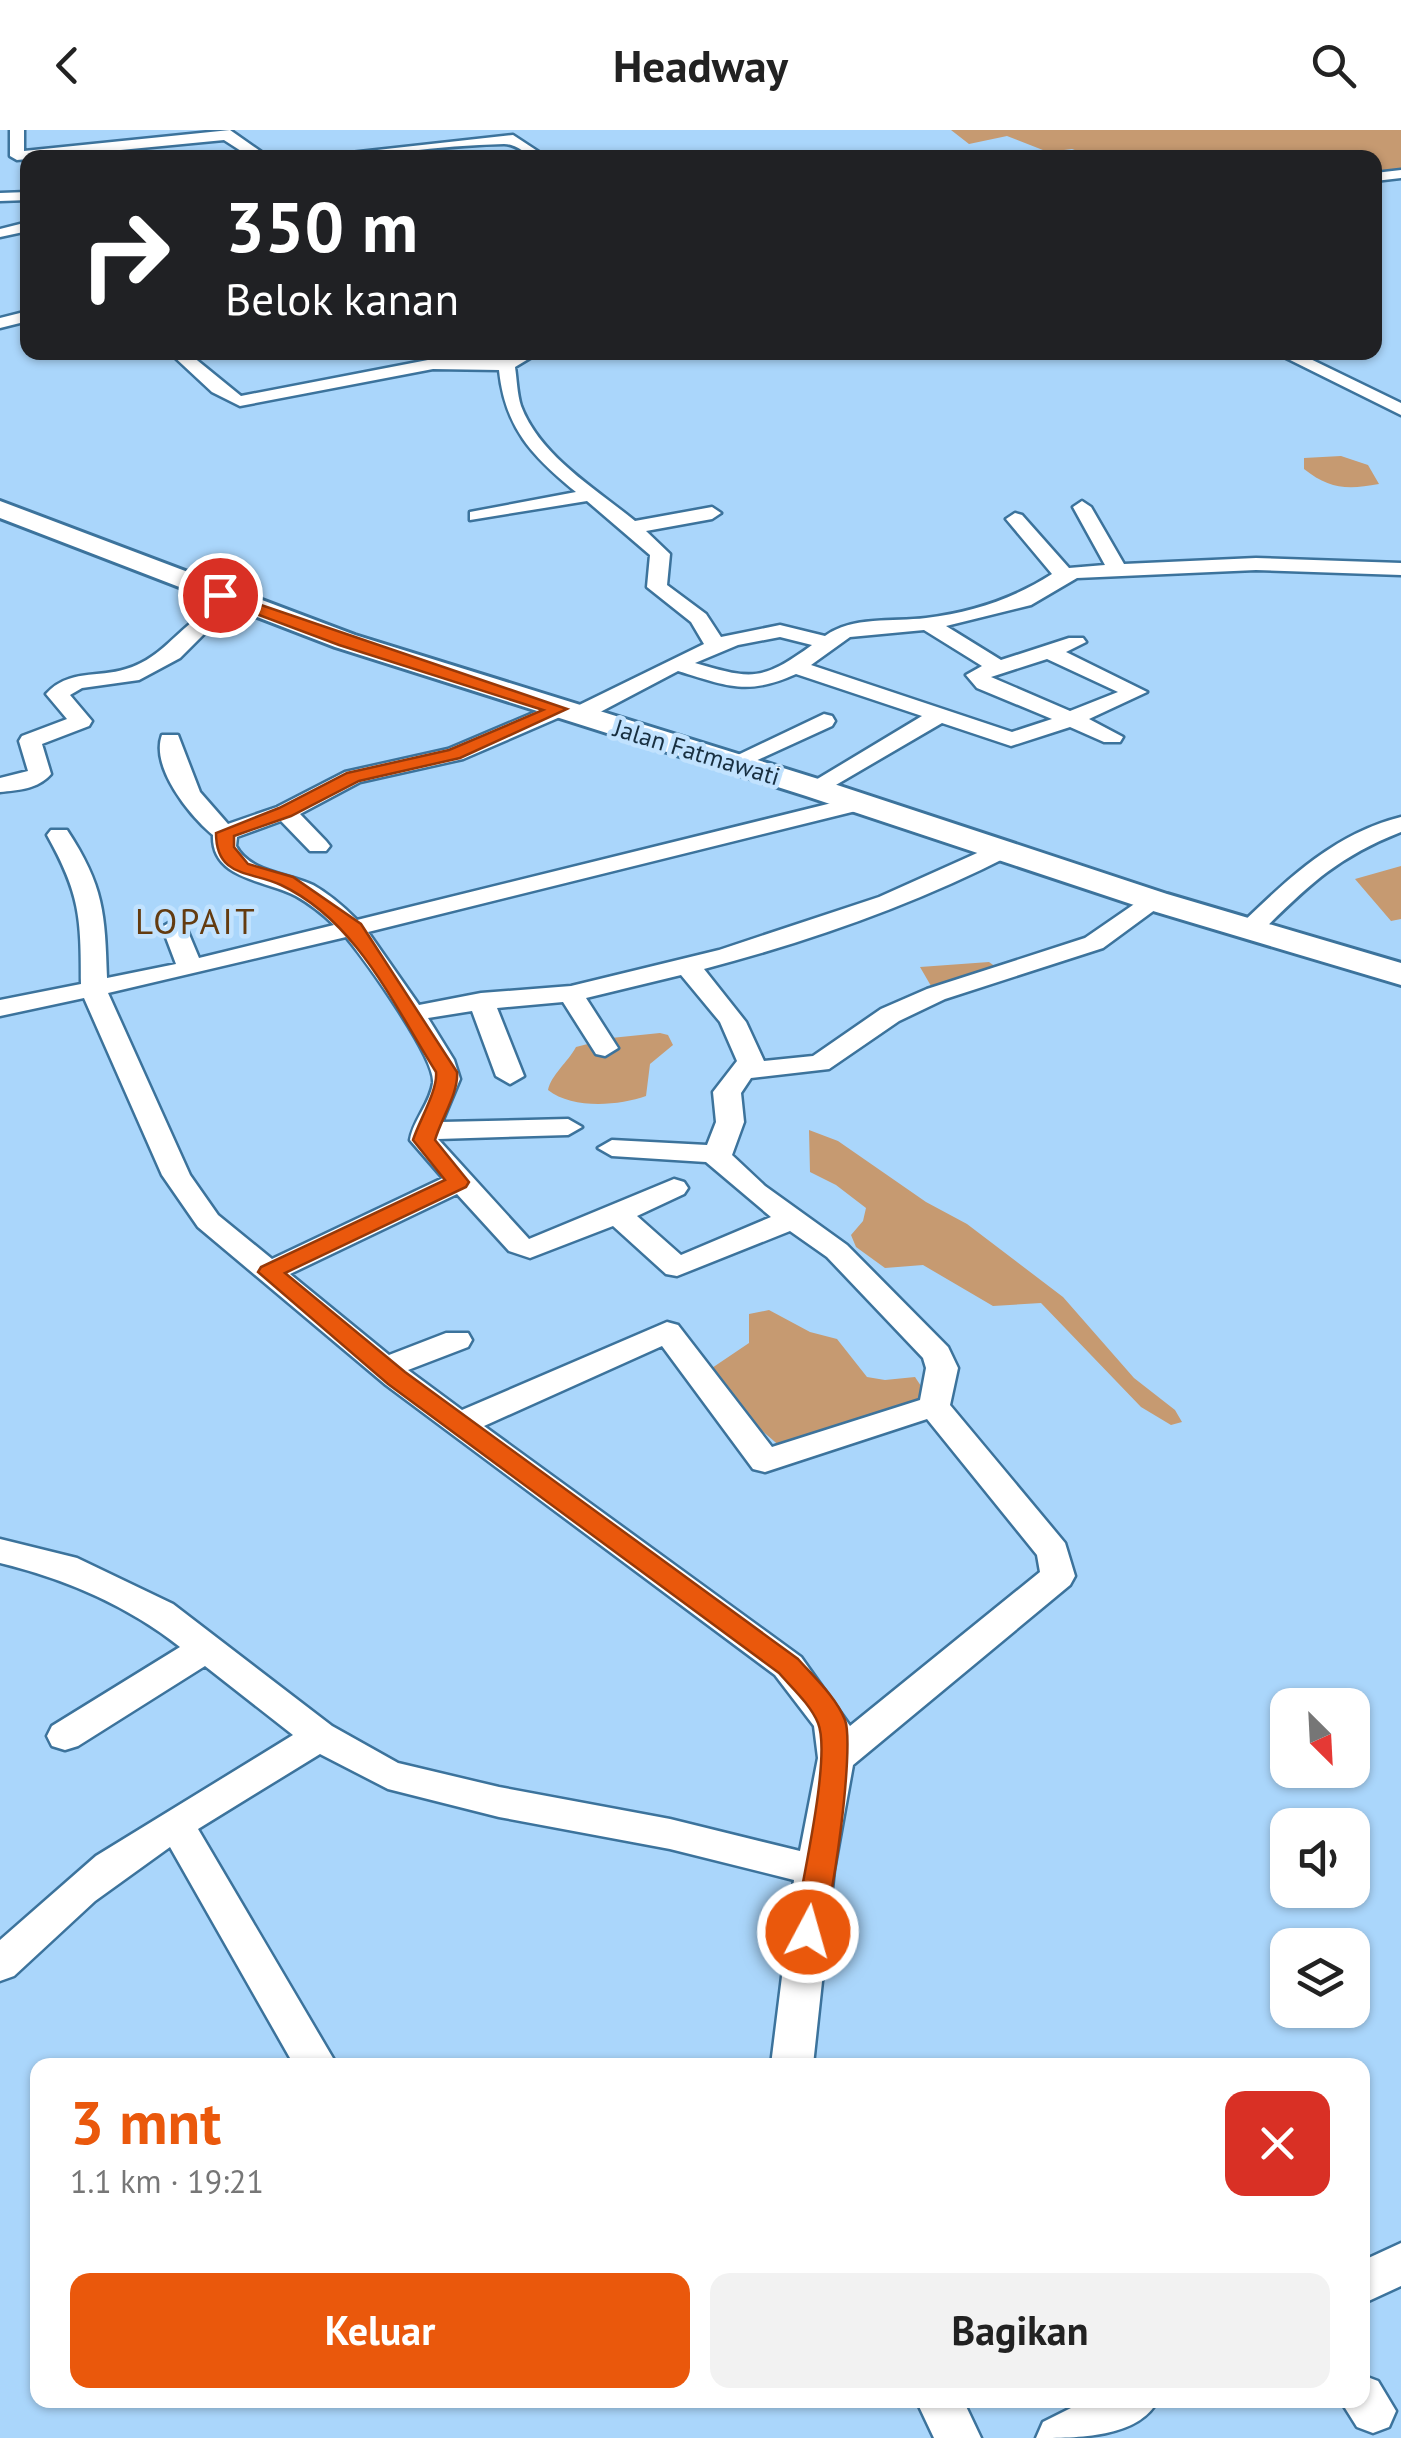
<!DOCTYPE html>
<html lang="id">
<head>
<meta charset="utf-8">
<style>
  :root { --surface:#fff; --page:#f2f2f2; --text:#222; --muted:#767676; --accent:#ea580c }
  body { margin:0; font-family:"PT Sans",sans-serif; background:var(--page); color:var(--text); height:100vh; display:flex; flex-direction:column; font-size:38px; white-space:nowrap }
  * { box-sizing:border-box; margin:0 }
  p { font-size:32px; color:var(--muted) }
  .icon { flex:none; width:55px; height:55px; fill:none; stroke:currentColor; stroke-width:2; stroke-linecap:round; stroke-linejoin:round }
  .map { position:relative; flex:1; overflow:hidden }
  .side { position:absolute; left:30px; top:1928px; width:1340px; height:350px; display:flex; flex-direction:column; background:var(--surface); border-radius:20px; box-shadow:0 2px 8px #0004 }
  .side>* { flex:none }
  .top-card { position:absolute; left:20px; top:20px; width:1362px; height:210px; border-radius:20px; box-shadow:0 2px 8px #0004; background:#202124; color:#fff; overflow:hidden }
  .needle { width:65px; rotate:156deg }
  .controls { position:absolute; left:1270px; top:1558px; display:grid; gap:20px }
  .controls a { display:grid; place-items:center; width:100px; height:100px; border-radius:20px; background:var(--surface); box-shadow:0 2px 8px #0004; font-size:50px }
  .pin { position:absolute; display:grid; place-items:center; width:85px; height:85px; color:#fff; margin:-42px; border:5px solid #fff; border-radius:50%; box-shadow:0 2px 10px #0007 }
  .me { position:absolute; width:110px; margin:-55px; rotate:6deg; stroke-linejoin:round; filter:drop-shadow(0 0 8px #0008) }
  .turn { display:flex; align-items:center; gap:35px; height:210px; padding:0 40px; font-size:45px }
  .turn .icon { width:130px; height:130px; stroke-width:2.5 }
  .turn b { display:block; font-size:70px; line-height:85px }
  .round { display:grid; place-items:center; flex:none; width:105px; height:105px; border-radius:20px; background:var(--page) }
  .overview { display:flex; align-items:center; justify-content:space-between; height:170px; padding:0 40px }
  h1 { font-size:60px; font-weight:700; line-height:75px; color:var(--accent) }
  .primary-button { display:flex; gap:20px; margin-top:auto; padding:20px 40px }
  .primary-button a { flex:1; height:115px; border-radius:20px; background:var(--accent); color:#fff; font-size:40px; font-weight:700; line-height:115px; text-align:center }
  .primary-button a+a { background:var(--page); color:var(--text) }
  header { display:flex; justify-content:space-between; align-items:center; height:130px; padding:0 40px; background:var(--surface); font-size:45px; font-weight:700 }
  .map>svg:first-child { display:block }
  .green { fill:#c69a71 }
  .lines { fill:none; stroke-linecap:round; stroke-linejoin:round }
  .minor-casing { stroke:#3c739c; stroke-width:5 }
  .highway-casing { stroke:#3c739c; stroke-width:6 }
  .minor { fill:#fff; fill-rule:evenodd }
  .highway { fill:#fff; fill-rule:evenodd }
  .route { fill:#ea580c; stroke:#983908; stroke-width:2.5 }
  .labels { text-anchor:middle; stroke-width:9; stroke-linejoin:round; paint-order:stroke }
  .far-street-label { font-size:25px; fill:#182f40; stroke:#c1e2fe }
  .quarter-label { font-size:35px; letter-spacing:2.5px; fill:#643b0f; stroke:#c1e2fe }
</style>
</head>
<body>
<header><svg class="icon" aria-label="back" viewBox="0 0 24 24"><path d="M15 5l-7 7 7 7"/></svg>Headway<svg class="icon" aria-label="search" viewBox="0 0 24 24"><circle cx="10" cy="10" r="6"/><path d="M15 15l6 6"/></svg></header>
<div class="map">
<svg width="1401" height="2308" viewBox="0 0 1401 2308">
  <rect width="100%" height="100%" fill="#aad6fb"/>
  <path class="green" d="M 951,0 L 1401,0 L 1401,40 L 1375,44 L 1375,28 L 1094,27 L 1072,19 L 1048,22 L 1007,6 L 969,14 Z
    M 1341,326 L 1368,335 L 1379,354 C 1347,360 1329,359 1304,339 L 1304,328 Z
    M 1401,736 L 1401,789 L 1391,791 L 1355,749 Z
    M 989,832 L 1007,845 L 938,868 L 920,837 Z
    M 660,903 L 668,905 L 673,915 L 650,934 L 646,966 C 618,976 572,979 548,960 C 551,945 568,932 576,917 L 611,908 Z
    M 809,1000 L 838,1011 L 926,1072 L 967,1094 L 1063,1167 L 1134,1248 L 1175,1280 L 1182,1292 L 1171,1295 L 1141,1277 L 1041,1173 L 993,1176 L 923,1135 L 885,1138 L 856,1117 L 851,1105 L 863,1091 L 866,1078 L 836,1055 L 810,1042 Z
    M 769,1180 L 810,1202 L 837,1209 L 867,1247 L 885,1250 L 915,1247 L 923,1259 L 921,1270 L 782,1318 L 719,1264 L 709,1240 L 749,1213 L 749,1184 Z"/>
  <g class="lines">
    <g class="minor-casing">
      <path id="minor" d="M 10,0 L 24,0 L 24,21 L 230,0 L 270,28 L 252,28 L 224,10 L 17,30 L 10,26 Z
        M 513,5 L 548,28 C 525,28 520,14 504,14 C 438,15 372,28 305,28 Z
        M 1401,40 L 1401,48 L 1375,51 L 1375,43 Z
        M 28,62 L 28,70 L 0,71 L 0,63 Z
        M 28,92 L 28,101 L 0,107 L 0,99 Z
        M 28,181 L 28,191 L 0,198 L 0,188 Z
        M 169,222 L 187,222 L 241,266 L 433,229 L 503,230 L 518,222 L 540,222 L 515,237 C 517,250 517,263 521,276 C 540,326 596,359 635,391 L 712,377 L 721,383 L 712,389 L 646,401 L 670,424 L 667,455 L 706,484 L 721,507 L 780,495 L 825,506 C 852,486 893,492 926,488 C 973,482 1013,469 1052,444 L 1006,389 L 1015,383 L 1022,385 L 1069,438 L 1105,435 L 1073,377 L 1082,371 L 1091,377 L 1124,434 L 1256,428 L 1401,433 L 1401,445 L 1256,440 L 1077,448 L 1031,475 L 946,496 L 1001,530 L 1069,508 L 1083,508 L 1086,512 L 1066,522 L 1147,562 L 1089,589 L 1123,607 L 1120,612 L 1104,612 L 1070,597 L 1011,616 L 942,593 L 817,666 L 809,664 L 806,659 L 809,654 L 922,586 L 796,544 C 747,566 727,556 678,541 L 585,590 L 569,590 L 566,585 L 569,580 L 704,514 L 691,492 L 647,457 L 650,425 L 587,371 L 470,390 L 470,382 L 576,362 C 532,326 505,298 499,240 L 433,239 L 240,276 L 212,262 ZM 924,500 L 982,536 L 966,545 L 977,558 L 1052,589 L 1012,602 L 811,535 L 850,507 ZM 780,507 L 812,515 C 762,551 753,550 695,533 L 738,515 ZM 1047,529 L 1118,562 L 1070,581 L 991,547 Z
        M 1274,222 L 1296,222 L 1401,273 L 1401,285 Z
        M 247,469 L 257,475 L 254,479 L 212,496 L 180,528 L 139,550 L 82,558 L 70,565 L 92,591 L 89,596 L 42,614 L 51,644 C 38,659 19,660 0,662 L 0,648 L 28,641 L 19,611 L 22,606 L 67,589 L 46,564 C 68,539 98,548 126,539 C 157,530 172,507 196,489 C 209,480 231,473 247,469 Z
        M 559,572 L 567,574 L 570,579 L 567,584 L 463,629 L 360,652 L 300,684 L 326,711 L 330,716 L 326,721 L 310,721 L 281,691 L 237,707 L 236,716 C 250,743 289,743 313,755 C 329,764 344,777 357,790 L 856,667 L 868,674 L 864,679 L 368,802 L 419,875 L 481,863 L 571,856 L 719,820 L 879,767 L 995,715 L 1011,715 L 1015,720 L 1011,725 C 913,775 811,811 704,839 L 746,892 L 764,931 L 813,926 L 881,879 L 927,859 L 1085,808 L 1146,766 L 1164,766 L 1167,771 L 1103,818 L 945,869 L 899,891 L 829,939 L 751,948 L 741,963 L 744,992 L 732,1025 L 765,1056 L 847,1115 L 948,1217 L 958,1238 L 950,1275 L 1065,1413 L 1075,1446 L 1070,1455 L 853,1635 L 834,1740 L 813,1935 L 771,1935 L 794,1750 L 670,1719 L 499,1687 L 388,1659 L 320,1624 L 198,1699 L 337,1935 L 294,1935 L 170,1717 L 95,1771 L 14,1846 L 0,1851 L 0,1810 L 96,1726 L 293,1605 L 205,1536 L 78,1616 L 65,1620 L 52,1616 L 47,1606 L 52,1596 L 180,1517 C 127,1475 65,1449 0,1433 L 0,1409 L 77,1428 L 173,1474 L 332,1596 L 398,1633 L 499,1657 L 670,1689 L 800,1721 L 818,1628 L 814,1596 L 775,1545 L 386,1255 L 198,1097 L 162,1045 L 84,868 L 0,886 L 0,870 L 81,854 C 81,787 80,764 47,705 L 51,700 L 67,700 C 104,756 105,784 107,848 L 176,834 L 162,797 L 174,790 L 186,797 L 199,828 L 334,795 C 323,784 310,774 296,766 C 267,750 211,750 213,705 C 190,686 150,637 162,605 L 178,605 L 200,662 L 228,694 L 277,677 L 345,642 L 448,619 ZM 346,807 C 365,830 436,928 433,953 C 430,974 413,990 410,1010 L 443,1048 L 272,1129 L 218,1085 L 190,1045 L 108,863 ZM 681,845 L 720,892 L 737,931 L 713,962 L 716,992 L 707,1015 L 612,1010 L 598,1018 L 612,1026 L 706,1032 L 771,1087 L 681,1125 L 637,1086 L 684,1064 L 688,1058 L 684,1052 L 674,1049 L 529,1109 L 438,1009 L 568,1005 L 582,997 L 568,989 L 442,992 L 460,949 L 454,930 L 428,888 L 472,881 L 496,946 L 510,954 L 524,946 L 497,878 L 563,872 L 596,924 L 605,926 L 618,918 L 586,868 ZM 457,1064 L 509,1121 L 530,1128 L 613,1096 L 666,1144 L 677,1146 L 790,1101 L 827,1127 L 923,1228 L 926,1238 L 920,1270 L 772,1317 L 678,1195 L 667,1192 L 462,1280 L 408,1240 L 468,1217 L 472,1210 L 468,1203 L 446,1203 L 389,1225 L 290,1144 ZM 662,1216 L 753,1339 L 765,1342 L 927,1289 L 1037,1425 L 1040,1442 L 850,1596 L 801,1527 L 484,1296 Z
        M 824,584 L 832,586 L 835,591 L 832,596 L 738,639 L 730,641 L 719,634 Z
        M 1401,687 L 1401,702 C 1335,728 1308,756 1259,804 L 1241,804 L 1238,799 L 1241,794 C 1289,748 1334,704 1401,687 Z
        M 1401,2113 L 1401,2156 L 1362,2174 L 1362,2131 Z
        M 1362,2245 L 1378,2251 L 1396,2281 L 1389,2297 L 1373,2303 L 1357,2297 L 1340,2270 L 1362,2270 Z
        M 916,2270 L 963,2270 L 981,2308 L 934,2308 Z
        M 1087,2270 L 1158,2270 C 1139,2308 1077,2308 1036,2308 L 1043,2292 Z"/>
    </g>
    <g class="highway-casing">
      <path id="highway" d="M 0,371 L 355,505 L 828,652 L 1167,764 L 1401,833 L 1401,855 L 1143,778 L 806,666 L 335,517 L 0,388 Z"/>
    </g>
    <use href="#minor" class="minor"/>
    <use href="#highway" class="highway"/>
  </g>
  <path class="route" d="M 220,461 L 567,579 L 460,628 L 359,651 L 291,686 L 234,706 L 234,717 L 248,734 L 293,747 L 361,794 L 457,942 C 459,962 441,989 435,1010 L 469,1052 L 466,1057 L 285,1143 L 405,1242 L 798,1529 C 814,1547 836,1567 845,1590 C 855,1616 832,1785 819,1811 L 808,1815 L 798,1811 L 794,1802 C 800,1760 832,1627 818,1593 C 810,1574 792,1558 779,1543 L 388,1254 L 258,1142 L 261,1137 L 445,1050 L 413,1010 C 419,991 438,960 436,942 C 393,874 357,791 281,755 C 251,741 216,748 216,703 L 279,678 L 347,643 L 449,620 L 543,580 L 339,515 L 214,468 L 212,465 Z"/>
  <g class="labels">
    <g class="far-street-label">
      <text transform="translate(697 622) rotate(17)" y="9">Jalan Fatmawati</text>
    </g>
    <g class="quarter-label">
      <text x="196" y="804">LOPAIT</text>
    </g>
  </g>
</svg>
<div class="controls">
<a><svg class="needle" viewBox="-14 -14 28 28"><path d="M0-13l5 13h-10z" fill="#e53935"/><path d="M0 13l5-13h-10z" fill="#767676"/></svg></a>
<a><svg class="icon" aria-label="sound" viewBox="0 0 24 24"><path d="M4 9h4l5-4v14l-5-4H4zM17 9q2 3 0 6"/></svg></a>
<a><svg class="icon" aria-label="layers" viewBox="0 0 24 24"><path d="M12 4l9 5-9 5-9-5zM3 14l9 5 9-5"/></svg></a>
</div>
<div class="pin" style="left:220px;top:465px;background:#d93025"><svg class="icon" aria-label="arrive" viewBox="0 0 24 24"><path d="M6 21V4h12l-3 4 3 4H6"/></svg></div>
<svg class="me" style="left:808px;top:1802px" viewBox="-20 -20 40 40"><circle r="17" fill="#ea580c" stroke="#fff" stroke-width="3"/><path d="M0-11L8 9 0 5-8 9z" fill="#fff"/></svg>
<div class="top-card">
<div class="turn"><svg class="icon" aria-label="right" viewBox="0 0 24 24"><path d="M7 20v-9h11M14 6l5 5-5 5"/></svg><div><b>350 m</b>Belok kanan</div></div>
</div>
<section class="side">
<div class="overview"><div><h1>3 mnt</h1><p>1.1 km · 19:21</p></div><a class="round" style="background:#d93025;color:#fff"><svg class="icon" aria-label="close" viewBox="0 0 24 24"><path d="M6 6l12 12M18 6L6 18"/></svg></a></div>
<div class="primary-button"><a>Keluar</a><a>Bagikan</a></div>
</section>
</div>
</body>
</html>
